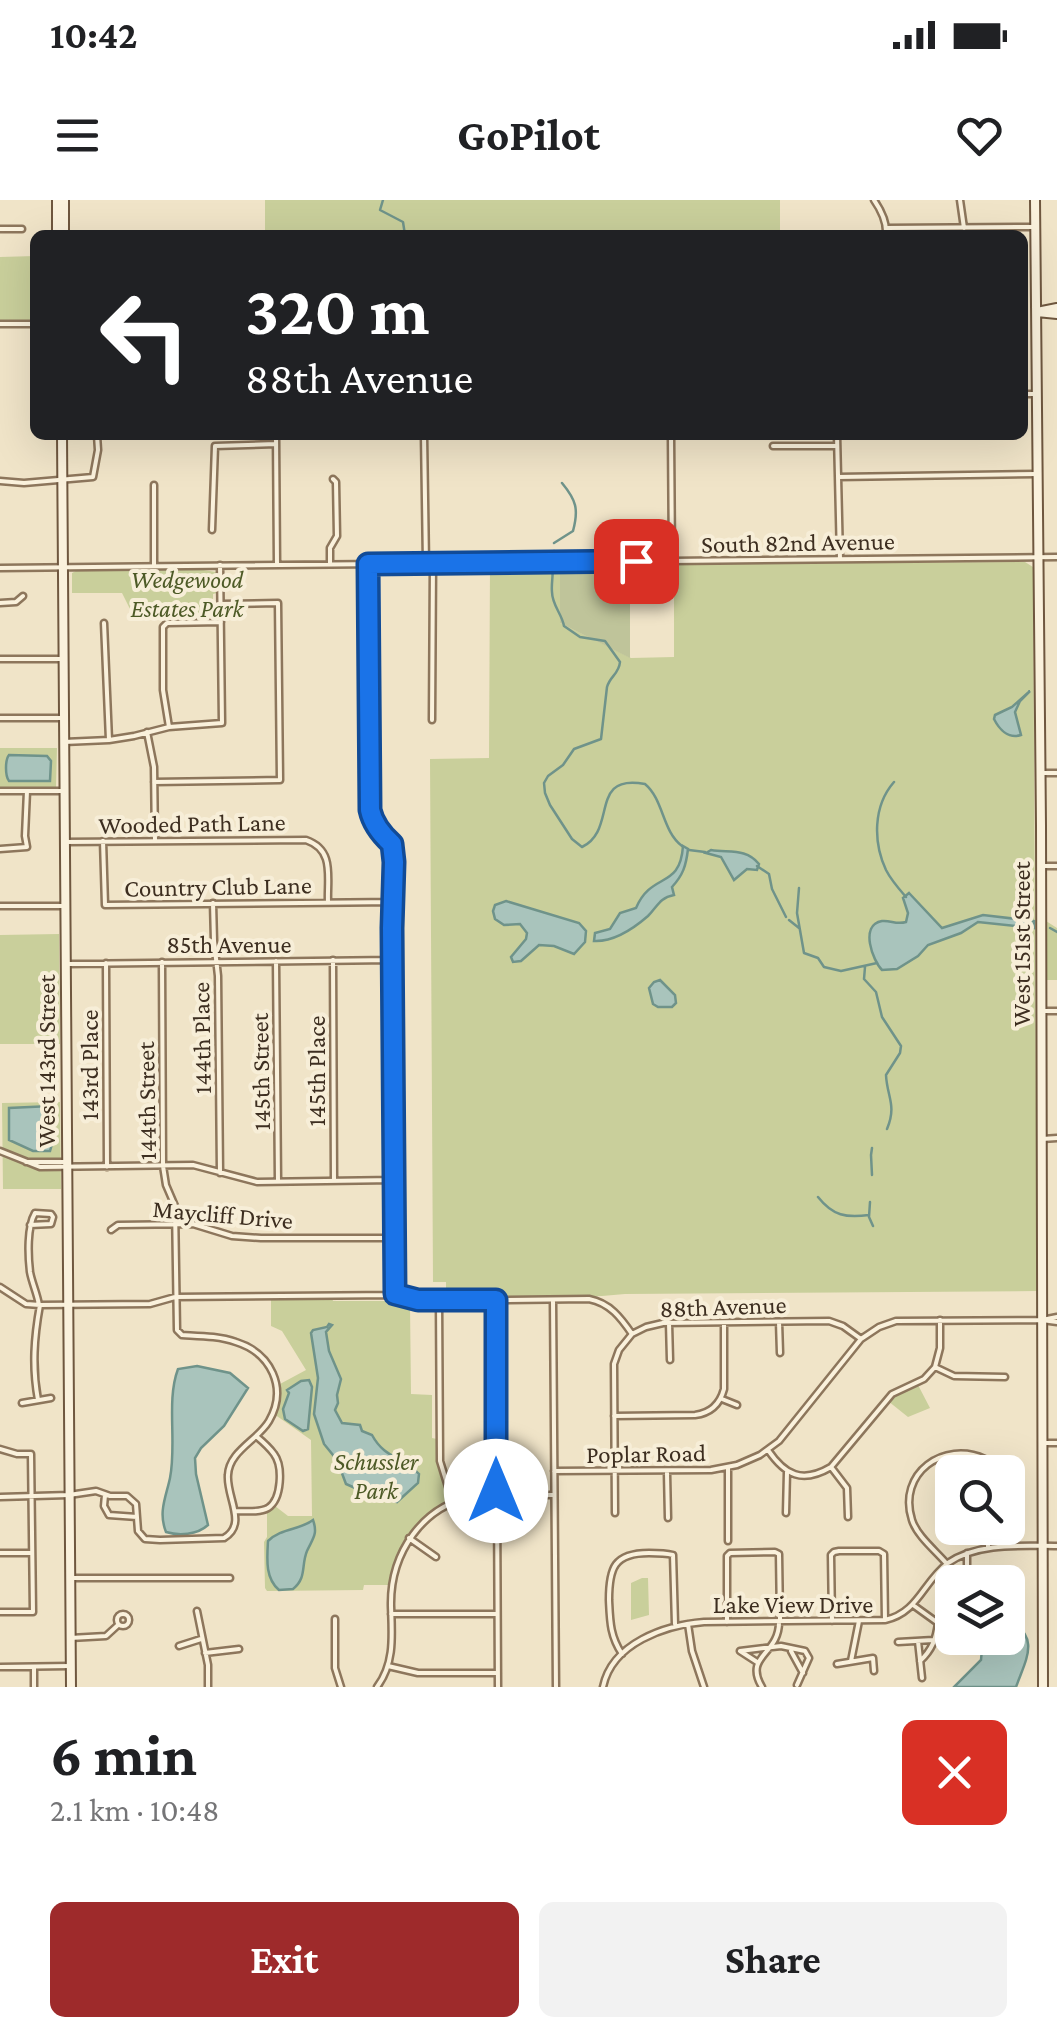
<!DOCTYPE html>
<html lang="en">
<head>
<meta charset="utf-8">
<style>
  :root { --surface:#fff; --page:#f2f2f2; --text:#202124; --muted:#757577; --accent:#9e2a2b }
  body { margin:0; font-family:"Crimson Pro",serif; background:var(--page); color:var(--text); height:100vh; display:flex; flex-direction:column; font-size:38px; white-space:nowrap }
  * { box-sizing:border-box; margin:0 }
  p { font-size:32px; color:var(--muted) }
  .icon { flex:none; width:55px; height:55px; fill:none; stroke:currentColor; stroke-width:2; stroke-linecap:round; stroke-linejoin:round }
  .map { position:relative; height:1487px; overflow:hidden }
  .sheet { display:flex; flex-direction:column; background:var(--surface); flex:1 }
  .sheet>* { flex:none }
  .banner { position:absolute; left:30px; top:30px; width:998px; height:210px; border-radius:15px; box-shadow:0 10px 40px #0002; background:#202124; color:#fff; overflow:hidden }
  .buttons { position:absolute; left:935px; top:1255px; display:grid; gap:20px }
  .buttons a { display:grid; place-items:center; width:90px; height:90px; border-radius:15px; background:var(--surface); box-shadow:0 10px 40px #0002; font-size:50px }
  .pin { position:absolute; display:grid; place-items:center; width:85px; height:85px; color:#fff; margin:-42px; border-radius:20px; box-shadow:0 5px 15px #0006 }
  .me { position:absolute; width:110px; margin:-55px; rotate:0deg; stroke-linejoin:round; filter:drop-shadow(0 0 8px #0008) }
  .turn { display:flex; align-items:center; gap:35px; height:210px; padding:0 50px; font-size:45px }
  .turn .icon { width:130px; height:130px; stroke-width:2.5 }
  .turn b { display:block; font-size:70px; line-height:85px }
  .round { display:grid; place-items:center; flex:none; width:105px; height:105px; border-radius:15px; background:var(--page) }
  .headline { display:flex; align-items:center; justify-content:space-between; height:170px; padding:0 50px }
  h1 { font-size:60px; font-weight:700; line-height:75px }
  .button { display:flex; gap:20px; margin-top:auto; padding:20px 50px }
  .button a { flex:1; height:115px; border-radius:15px; background:var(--accent); color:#fff; font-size:40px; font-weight:700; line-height:115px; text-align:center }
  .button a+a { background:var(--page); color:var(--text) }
  .status { display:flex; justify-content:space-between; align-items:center; height:70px; padding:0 50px; background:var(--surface); direction:ltr }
  .status svg { height:28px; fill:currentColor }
  header { display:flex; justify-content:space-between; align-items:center; height:130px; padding:0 50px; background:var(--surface); font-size:45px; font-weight:700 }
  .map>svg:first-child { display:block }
  .green { fill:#c9cf9b }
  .cemetery { fill:#bfc49a }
  .water { fill:#a9c4bc; stroke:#6f938a; stroke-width:2.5 }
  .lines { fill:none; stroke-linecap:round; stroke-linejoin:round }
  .stream { stroke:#6f938a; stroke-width:2.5 }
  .street-casing { stroke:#8d765c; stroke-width:9 }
  .secondary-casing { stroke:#6f573f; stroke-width:12 }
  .street { stroke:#faf1dc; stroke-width:4 }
  .secondary { stroke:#faf1dc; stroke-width:8 }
  .route-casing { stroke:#114b97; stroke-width:25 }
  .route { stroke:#1a73e8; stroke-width:18 }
  .labels { text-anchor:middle; stroke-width:8; stroke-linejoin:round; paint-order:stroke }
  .street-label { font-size:25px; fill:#3d2e20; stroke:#f7eed8 }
  .park-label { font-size:25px; font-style:italic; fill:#4d5a26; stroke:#f7eed8 }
</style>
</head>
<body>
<div class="status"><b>10:42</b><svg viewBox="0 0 49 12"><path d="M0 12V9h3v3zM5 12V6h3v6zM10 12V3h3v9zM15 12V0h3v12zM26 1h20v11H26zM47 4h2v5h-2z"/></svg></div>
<header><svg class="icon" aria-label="menu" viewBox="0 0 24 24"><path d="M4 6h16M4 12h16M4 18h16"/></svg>GoPilot<svg class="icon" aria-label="heart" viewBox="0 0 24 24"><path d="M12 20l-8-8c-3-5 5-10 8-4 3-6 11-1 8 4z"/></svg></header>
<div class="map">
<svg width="1057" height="1487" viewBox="0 0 1057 1487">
  <rect width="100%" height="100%" fill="#f0e4c8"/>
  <path class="green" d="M 265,0 L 780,0 L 780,35 L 265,35 Z
    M 35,56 L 35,120 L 0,120 L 0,57 Z
    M 1025,362 L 1033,367 L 1037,1091 L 625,1094 L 602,1096 L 446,1098 L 446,1082 L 433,1082 L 430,559 L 489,558 L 490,366 L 560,365 L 560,423 L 631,458 L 674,457 L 674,364 Z
    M 191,368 L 216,372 L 217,393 L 213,394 L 213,409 L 217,410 L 217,419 L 165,421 L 161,416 L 134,417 L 122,393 L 72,393 L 72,373 L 78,370 Z
    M 0,548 L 57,548 L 56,587 L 0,589 Z
    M 1046,721 L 1057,728 L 1057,780 L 1046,780 Z
    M 59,734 L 60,844 L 0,844 L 0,735 Z
    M 60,902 L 61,989 L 3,989 L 2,903 Z
    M 271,1098 L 332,1098 L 333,1101 L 390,1101 L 410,1105 L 411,1194 L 432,1195 L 432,1238 L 437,1239 L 439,1269 L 449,1301 C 414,1326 398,1342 389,1385 L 364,1385 L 363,1390 L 267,1391 L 265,1388 L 264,1342 L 267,1337 L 267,1311 L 275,1306 L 288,1316 L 312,1316 L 311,1240 L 274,1214 L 280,1184 L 306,1170 L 282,1131 L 271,1126 Z
    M 918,1185 L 930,1208 L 908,1217 L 888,1201 L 902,1190 Z
    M 642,1378 L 648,1378 L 649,1415 L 631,1420 L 631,1383 Z"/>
  <path class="cemetery" d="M 630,364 L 630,458 L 560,423 L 560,365 Z"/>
  <path class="water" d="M 1030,491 L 1020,501 L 1015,512 L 1021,535 C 1008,539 999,529 994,519 L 995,515 L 1012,507 Z
    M 9,555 L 47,556 L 51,561 L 50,581 L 9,581 C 5,576 5,560 9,555 Z
    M 683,646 L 688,649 C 686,666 683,675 672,687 L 674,695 C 659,698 658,706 648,716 C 633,729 614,742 594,741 L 595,733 L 610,729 L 620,713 L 636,708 C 652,671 680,690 683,646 Z
    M 711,650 C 730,653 746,648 759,664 L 757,670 L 747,669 L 734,680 L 721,657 L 706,653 Z
    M 909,693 L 942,728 L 983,715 L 1034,721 L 1034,728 L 978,722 L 961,733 L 928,745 L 918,756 L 897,769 L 882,770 C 873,761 859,725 882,721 C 891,720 896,725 906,722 L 908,713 L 903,698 Z
    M 506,701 L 579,723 L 586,731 L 585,742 L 574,754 L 554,746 L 539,745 L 521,761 L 513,762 L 511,757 L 526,739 L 527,733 L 520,724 L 504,725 L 495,719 L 493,711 L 495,705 Z
    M 660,780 L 675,795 L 676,803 L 672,807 L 658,807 L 653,804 L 649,788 L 654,782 Z
    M 51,906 L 52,944 L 50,951 L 33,951 L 9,940 L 9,908 Z
    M 329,1124 L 332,1125 L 326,1132 L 329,1151 L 341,1179 L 337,1195 L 338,1203 L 335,1210 L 342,1223 L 360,1225 L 362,1231 L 372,1235 C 385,1259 402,1256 419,1274 L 418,1283 L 397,1302 L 371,1295 L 346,1284 L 337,1260 L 324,1244 L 314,1214 L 318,1178 L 311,1133 L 313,1130 L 327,1127 Z
    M 197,1166 L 230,1173 L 248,1188 L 224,1226 L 201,1248 L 195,1258 L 196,1274 L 208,1325 C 197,1335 179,1336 166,1332 C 158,1312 166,1297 170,1278 C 177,1243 166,1201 178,1169 Z
    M 309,1180 L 312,1187 L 308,1229 L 303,1231 L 285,1219 L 283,1209 L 289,1193 L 287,1190 L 301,1181 Z
    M 313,1320 C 318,1334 313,1338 307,1351 C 301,1365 307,1378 293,1389 L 279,1390 C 265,1378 267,1359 268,1341 C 281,1328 300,1330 313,1320 Z
    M 1008,1420 C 1041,1437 1026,1459 1016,1487 L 954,1487 L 981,1460 L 982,1448 L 973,1438 L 1008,1438 Z"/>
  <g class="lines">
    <path class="stream" d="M 383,0 L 380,10 L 403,22 L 405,35
      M 554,343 L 573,331 C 579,309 576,300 562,283
      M 553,358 L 554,351
      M 552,364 C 554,375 551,382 552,392 C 552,405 562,414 564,426 L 580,437 L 605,441 L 620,462 C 619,474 610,476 607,487 L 601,539 L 574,549 L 563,565 L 548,576 L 544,583 L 545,593 L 550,605 L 572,639 L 582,647 C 618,630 588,573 645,584 C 664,600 662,631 682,646
      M 894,582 C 873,606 873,642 886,670 C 891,680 899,689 906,697
      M 689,650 L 705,652
      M 757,666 L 769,674 L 772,689 L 786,717
      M 799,688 L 797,713 L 804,753 L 818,758 L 824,767 L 841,771 L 877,763
      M 789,720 L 799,728
      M 1050,728 L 1057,732
      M 865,767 L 864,779 L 876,792 L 882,817 L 901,846 L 900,853 L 886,875 C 887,897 897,905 887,929
      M 872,948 L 871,955 L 872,975
      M 818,997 C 833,1016 846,1018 869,1015
      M 870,1002 L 869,1017 L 873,1026"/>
    <g class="street-casing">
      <path id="street" d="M 874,0 C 881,10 887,23 886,35
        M 960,0 L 964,28
        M 887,28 L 1032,27
        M 0,29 L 22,29
        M 0,124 L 35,124
        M 1022,194 L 1037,194
        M 276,235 L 277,365
        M 424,235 L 426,363
        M 671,235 L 672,360
        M 837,235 L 840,359
        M 773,246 L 837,246
        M 838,277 L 1037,274
        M 0,281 L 24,283 L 93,277 L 98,250 L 97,235
        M 154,285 L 154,366
        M 212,330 L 215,246 L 276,244
        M 330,364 L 330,348 L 337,336 L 336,282 L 333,279
        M 368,364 L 369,610 C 373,624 382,635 393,644 L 395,686 L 392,728 L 395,1095
        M 0,368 L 1057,357
        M 0,403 L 16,402 L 23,396
        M 104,423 L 109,540
        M 0,459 L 60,459
        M 0,518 L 64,518
        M 432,520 L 433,363
        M 169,527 L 163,490 L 163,427 L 167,423 L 221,422
        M 147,532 L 154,567 L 155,641
        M 64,542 L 109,540 L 134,536 L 169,527 L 222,523 L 220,365
        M 1040,573 L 1057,573
        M 154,582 L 280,580 L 278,403 L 220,404
        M 0,591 L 64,591
        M 103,641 L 105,705 L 395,702
        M 65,642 L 306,640 C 335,650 327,677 328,702
        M 0,649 L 27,647 L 25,636 L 27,591
        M 1041,666 L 1057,666
        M 213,703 L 214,741 L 218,776 L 220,973
        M 0,706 L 65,706
        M 333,760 L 334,980
        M 276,761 L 278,981
        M 106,763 L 107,967
        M 65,764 L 391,760
        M 1041,811 L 1057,811
        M 1042,939 L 1057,938
        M 0,951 L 40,967 L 193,965 L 257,982 L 394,980
        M 26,962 L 66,962
        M 30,1025 L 51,1024 L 53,1017 L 51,1014 L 35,1013 C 27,1027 28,1055 30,1072 C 32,1083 37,1093 39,1105
        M 111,1030 L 118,1025 L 193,1024 L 232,1036 L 261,1038 L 393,1038
        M 0,1087 L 26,1104 L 40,1105 L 150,1104 L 175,1097 L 395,1095 L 410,1099 L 439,1101 L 589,1099 C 610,1103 621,1118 632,1134
        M 496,1100 L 498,1487
        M 553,1100 L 556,1487
        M 439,1101 L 440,1261 L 453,1303
        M 1042,1120 L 1057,1117
        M 779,1122 L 780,1153
        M 669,1123 L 670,1160
        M 935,1167 L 954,1176 L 1005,1177
        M 722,1199 L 737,1205
        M 38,1200 C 32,1167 34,1138 40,1105
        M 22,1203 L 51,1198
        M 614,1216 L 695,1215 C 711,1213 720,1204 724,1189 L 724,1123
        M 1042,1243 L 1057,1243
        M 0,1249 L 17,1254 L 31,1254 L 33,1412 L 0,1412
        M 768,1250 C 785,1275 802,1284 831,1267 L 892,1194 L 924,1179 L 935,1167 L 940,1148 L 940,1120
        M 831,1267 L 847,1288 L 848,1317
        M 728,1268 L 728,1341
        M 554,1271 L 711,1270 L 737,1265 L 760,1255 L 779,1241 L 861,1139 L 879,1127 L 896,1121 L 1042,1120 L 1057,1122
        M 667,1273 L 668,1318
        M 105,1295 L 104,1306 L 109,1315 L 137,1317
        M 0,1297 L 69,1295 L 96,1291 L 110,1296 L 127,1296 L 136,1304 L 138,1331 L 145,1339 L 160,1340 L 224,1338 C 248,1324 226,1297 228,1275 C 229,1251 258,1240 269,1221 C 288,1188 271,1153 236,1142 C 219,1136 200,1136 182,1135 L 177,1130 L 175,1006 L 166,985 L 163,966 L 162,762
        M 235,1311 C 245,1311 259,1313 268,1308 C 282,1299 283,1266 274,1254 C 269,1247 262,1241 256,1236
        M 615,1313 L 614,1164 L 619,1150 L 632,1134 L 646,1127 L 663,1123 L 829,1121 L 843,1126 L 861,1139
        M 786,1313 L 787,1272
        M 409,1338 L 436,1357
        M 988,1348 L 988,1328
        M 0,1353 L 32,1353
        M 947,1364 C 936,1351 917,1336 912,1320 C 897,1273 944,1240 985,1259 L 988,1272
        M 945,1366 C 957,1380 970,1378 988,1378
        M 70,1378 L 230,1378
        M 967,1378 L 967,1353
        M 913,1405 L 938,1423 C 936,1439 932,1450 920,1461
        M 197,1411 L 208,1465 L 208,1487
        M 391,1414 L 497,1414
        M117 1420a6 6 0 1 1 12 0a6 6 0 1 1-12 0Z
        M 335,1419 L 335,1468 L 341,1487
        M 832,1421 L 831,1355 L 834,1352 L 839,1351 L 879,1351 L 884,1354 L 885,1420
        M 727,1422 L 727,1356 L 730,1353 L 775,1352 L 779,1354 L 780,1419
        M 688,1424 L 692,1451 L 704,1487
        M 70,1438 L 106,1436 L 118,1425
        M 918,1441 L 922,1478
        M 898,1442 L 933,1440
        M 179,1446 L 201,1439
        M 740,1451 L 781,1446 L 805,1451 L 809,1458 L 797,1485
        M 740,1451 L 757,1462
        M 791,1451 L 803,1473
        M 205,1453 L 239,1449
        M 622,1454 C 610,1436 610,1421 609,1400 C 609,1368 614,1353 649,1353 C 658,1353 665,1353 673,1355 L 675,1424
        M 851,1461 L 859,1421
        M 837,1464 L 873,1458 L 874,1471
        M 388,1466 L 418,1473 L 498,1473
        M 0,1467 L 70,1466
        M 34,1487 L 34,1468
        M 377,1487 C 395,1463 392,1435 391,1406 C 390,1354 422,1304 477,1296 C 503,1293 529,1295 554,1295
        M 603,1487 C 612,1443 665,1425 704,1422 L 885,1420 C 918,1413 923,1382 948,1363 C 978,1342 1022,1346 1057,1346
        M 762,1487 C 743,1455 780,1455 779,1421"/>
    </g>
    <g class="secondary-casing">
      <path id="secondary" d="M 57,0 L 57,35
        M 64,0 L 64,35
        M 1035,0 L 1041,625 L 1043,1487
        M 1037,112 L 1057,108
        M 1037,112 L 1057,114
        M 62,235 L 71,1487"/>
    </g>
    <use href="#street" class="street"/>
    <use href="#secondary" class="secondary"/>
  </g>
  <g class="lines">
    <g class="route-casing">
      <path id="route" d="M 496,1291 L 496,1100 L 418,1100 L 395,1094 L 392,728 L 394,662 L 392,644 C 382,635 373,624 370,610 L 368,364 L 636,361"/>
    </g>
    <use href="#route" class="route"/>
  </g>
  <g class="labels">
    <g class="street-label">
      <text transform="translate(798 342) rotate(-1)" y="9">South 82nd Avenue</text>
      <text transform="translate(192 623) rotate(-1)" y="9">Wooded Path Lane</text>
      <text transform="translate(218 686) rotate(-1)" y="9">Country Club Lane</text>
      <text x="229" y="753">85th Avenue</text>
      <text transform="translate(1021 744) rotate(-90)" y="9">West 151st Street</text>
      <text transform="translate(201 838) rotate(-91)" y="9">144th Place</text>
      <text transform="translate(46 861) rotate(-90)" y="9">West 143rd Street</text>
      <text transform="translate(89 865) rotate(-90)" y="9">143rd Place</text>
      <text transform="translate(316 871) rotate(-90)" y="9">145th Place</text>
      <text transform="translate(260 872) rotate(-91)" y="9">145th Street</text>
      <text transform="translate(146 901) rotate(-91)" y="9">144th Street</text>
      <text transform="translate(223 1014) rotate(5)" y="9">Maycliff Drive</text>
      <text transform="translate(723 1106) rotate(-2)" y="9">88th Avenue</text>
      <text transform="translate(646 1253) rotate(-1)" y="9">Poplar Road</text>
      <text x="793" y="1413">Lake View Drive</text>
    </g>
    <g class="park-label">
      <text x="187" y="388">Wedgewood<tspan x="187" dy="29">Estates Park</tspan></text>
      <text x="376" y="1270">Schussler<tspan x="376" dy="29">Park</tspan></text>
    </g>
  </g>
</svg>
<div class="buttons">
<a><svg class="icon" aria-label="search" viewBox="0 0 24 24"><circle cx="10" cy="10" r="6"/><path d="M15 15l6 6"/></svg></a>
<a><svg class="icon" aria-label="layers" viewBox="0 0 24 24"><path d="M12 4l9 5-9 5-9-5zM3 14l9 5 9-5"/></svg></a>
</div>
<div class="pin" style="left:636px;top:361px;background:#d93025"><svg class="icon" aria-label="arrive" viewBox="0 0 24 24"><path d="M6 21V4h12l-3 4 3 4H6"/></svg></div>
<svg class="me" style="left:496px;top:1291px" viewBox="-20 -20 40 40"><circle r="19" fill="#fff"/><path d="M0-13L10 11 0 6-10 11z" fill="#1a73e8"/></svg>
<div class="banner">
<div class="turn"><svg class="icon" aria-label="left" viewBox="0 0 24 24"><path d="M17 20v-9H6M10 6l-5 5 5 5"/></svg><div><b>320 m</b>88th Avenue</div></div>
</div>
</div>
<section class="sheet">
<div class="headline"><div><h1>6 min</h1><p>2.1 km · 10:48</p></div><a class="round" style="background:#d93025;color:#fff"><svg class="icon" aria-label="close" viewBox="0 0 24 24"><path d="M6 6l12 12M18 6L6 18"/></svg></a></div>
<div class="button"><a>Exit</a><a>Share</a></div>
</section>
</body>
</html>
